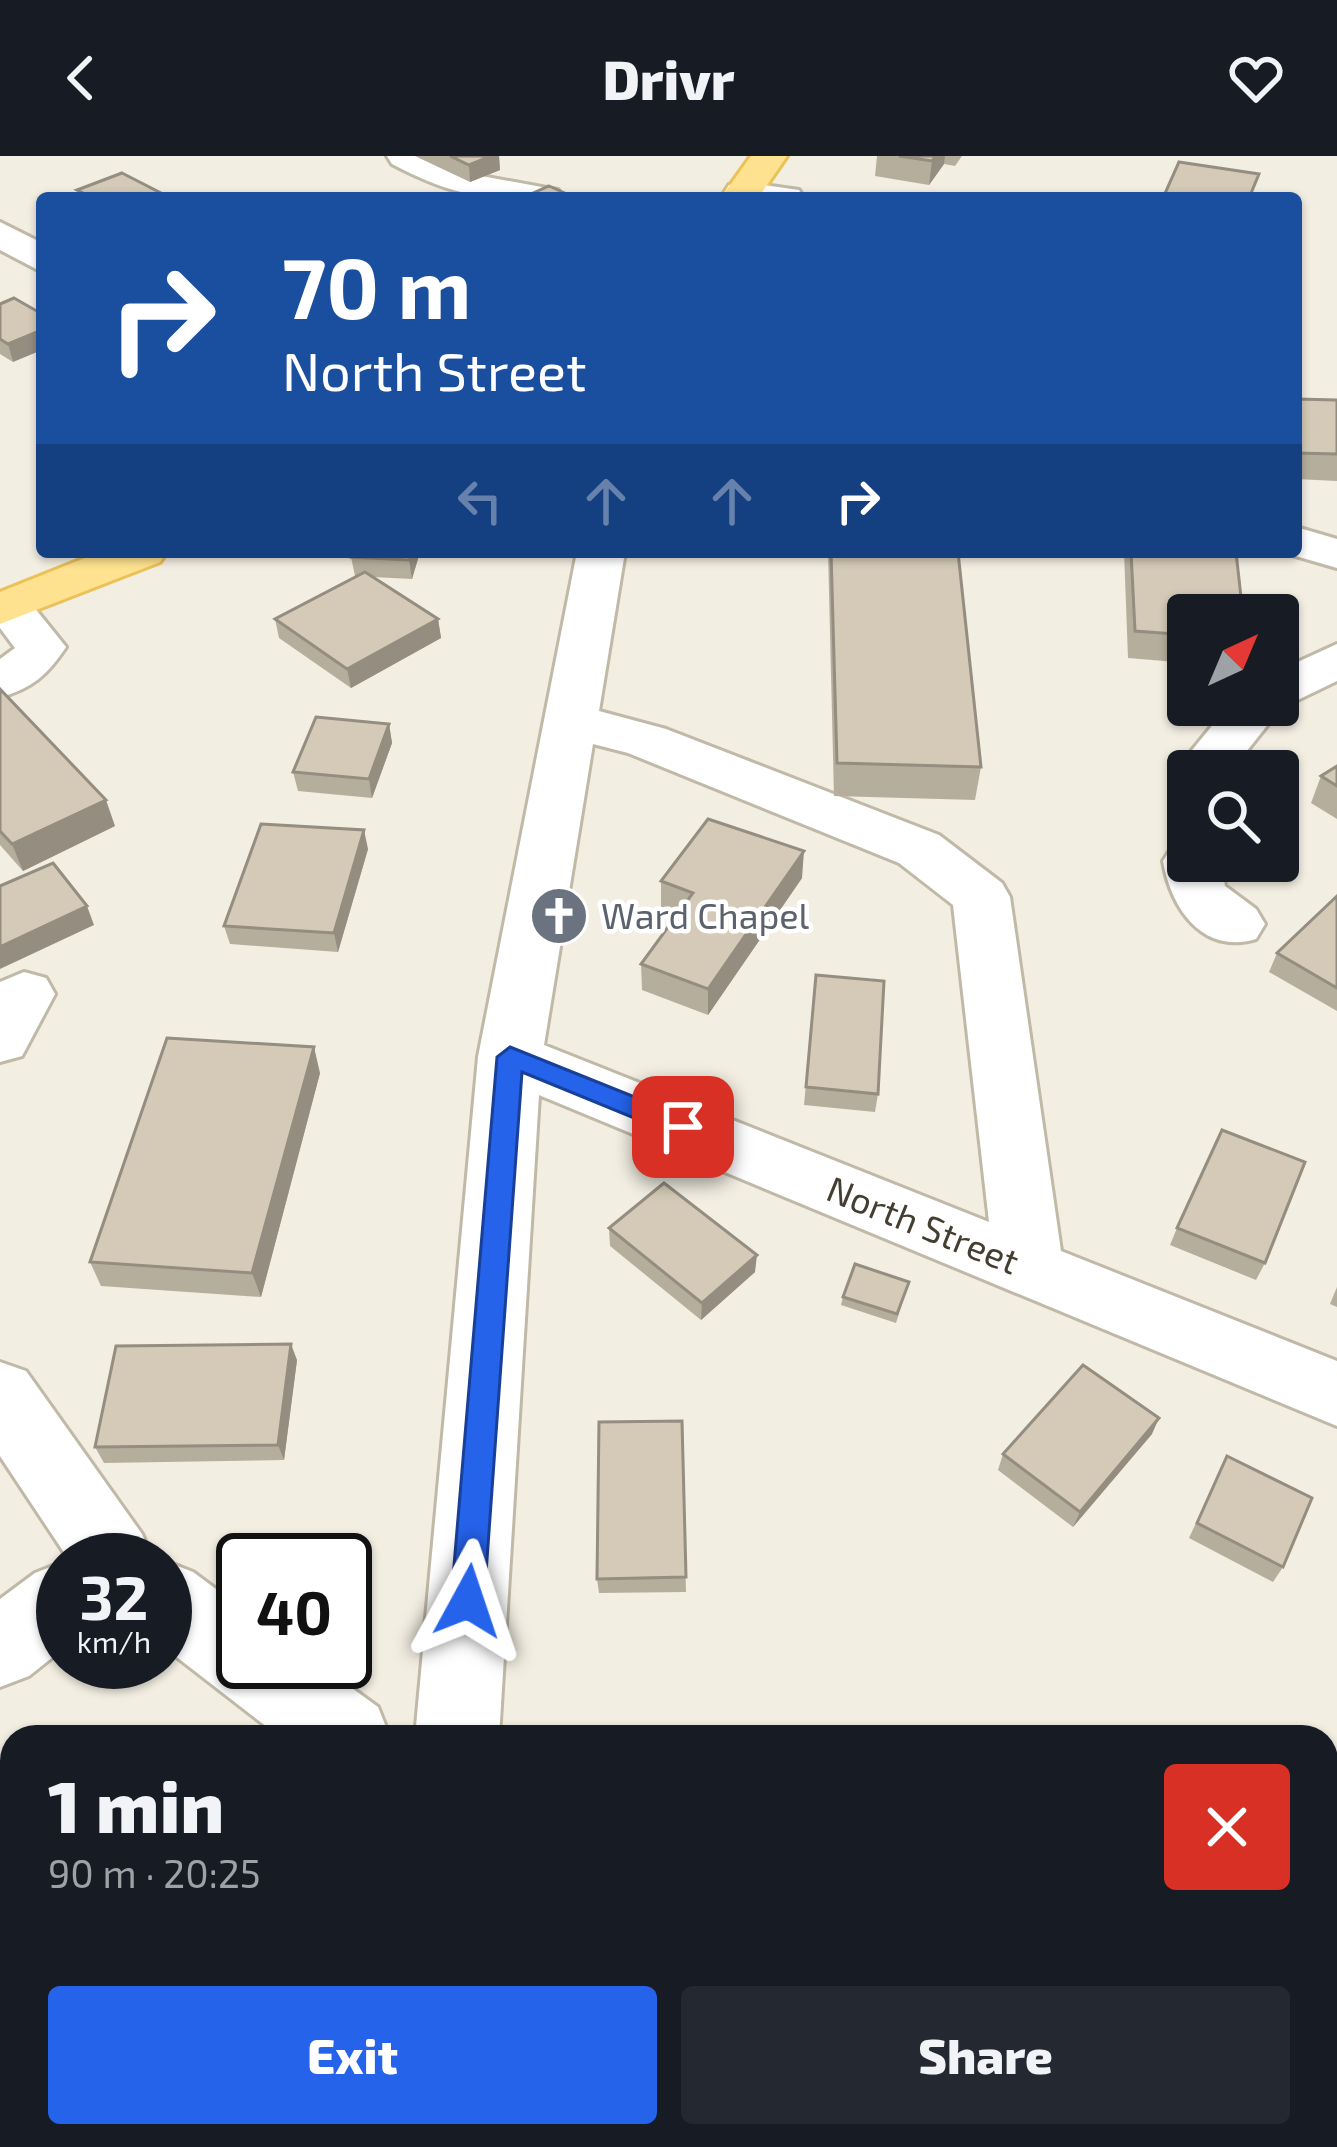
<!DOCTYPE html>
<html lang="en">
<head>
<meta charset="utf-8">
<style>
  :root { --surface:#171b24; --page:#242831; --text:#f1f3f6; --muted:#9ea1a6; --accent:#2563eb }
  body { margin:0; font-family:"Exo 2",sans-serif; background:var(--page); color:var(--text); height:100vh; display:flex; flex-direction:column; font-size:45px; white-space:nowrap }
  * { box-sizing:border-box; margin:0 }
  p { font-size:39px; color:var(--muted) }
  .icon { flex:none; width:66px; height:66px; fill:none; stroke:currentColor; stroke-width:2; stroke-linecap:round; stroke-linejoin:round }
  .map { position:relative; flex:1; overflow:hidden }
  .drawer { position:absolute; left:0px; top:1569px; width:1338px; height:423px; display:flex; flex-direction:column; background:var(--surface); border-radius:36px 36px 0 0; box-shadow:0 3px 9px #0004 }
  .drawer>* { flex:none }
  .banner { position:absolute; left:36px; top:36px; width:1266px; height:366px; border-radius:12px; box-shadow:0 3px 9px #0004; background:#1a4fa0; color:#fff; overflow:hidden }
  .needle { width:78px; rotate:44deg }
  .fabs { position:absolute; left:1167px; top:438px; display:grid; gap:24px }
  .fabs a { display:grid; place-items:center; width:132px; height:132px; border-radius:12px; background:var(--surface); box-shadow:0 3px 9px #0004; font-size:60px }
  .speed { position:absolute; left:36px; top:1377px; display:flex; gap:24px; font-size:60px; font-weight:700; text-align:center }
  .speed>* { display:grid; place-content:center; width:156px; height:156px; border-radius:50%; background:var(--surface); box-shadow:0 3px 9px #0004; line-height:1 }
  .speed small { font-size:30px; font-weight:400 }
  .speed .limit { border:6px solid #111; border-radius:18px; background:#fff; color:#111 }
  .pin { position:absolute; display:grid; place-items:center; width:102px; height:102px; color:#fff; margin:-51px; border-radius:24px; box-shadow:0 6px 18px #0006 }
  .me { position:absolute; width:132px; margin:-66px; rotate:5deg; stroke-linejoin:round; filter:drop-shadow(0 0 9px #0008) }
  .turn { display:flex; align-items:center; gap:42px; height:252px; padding:0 48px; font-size:54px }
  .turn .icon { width:156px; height:156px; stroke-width:2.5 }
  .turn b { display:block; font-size:84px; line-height:102px }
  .lanes { display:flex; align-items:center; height:114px; padding:0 48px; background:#0003; justify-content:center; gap:60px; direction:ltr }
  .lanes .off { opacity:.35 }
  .round { display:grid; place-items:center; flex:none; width:126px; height:126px; border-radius:12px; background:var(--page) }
  .overview { display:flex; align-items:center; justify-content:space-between; height:204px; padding:0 48px }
  h1 { font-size:72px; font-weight:800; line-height:90px }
  .primary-button { display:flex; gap:24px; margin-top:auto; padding:24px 48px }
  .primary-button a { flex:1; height:138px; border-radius:12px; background:var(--accent); color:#fff; font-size:48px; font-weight:800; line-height:138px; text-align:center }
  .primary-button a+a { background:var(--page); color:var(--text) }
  header { display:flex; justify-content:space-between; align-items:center; height:156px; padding:0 48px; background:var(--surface); font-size:54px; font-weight:800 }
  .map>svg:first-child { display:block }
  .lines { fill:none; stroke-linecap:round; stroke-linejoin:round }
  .minor-casing { stroke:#c1b9a7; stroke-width:6 }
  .major-casing { stroke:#ebc258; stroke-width:6 }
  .minor { fill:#fff; fill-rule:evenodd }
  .major { fill:#ffe28f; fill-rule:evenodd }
  .wall { fill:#b6ae9d }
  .shaded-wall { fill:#948d80 }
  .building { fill:#d4cab7; stroke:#948d80; stroke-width:3 }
  .route { fill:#2563eb; stroke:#184099; stroke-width:3 }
  .labels { text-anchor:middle; stroke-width:9; stroke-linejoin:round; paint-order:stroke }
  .worship-label { font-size:36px; fill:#5b616d; stroke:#fff; text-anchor:start }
  .street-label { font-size:36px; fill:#443e32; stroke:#fff }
</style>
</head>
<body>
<header><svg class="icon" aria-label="back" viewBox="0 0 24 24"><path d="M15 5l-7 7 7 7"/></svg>Drivr<svg class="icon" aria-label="heart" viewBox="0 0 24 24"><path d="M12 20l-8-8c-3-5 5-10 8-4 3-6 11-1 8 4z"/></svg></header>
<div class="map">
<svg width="1337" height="1991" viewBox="0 0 1337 1991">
  <rect width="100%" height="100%" fill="#f2eee2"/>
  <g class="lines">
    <g class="minor-casing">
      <path id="minor" d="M 387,0 L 432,0 L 465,17 L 558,34 L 563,42 C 486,42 463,45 392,8 Z
        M 742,26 L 799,34 L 804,42 L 727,42 L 724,37 L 729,29 Z
        M 0,66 L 42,87 L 42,116 L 0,94 Z
        M 1296,371 L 1337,383 L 1337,412 L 1282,396 L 1296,396 Z
        M 577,396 L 625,396 L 599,555 L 666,573 L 939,679 L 1002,727 L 1010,741 L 1061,1095 L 1337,1205 L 1337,1270 L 539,939 L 499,1581 L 415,1581 L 478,901 ZM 593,588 L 628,597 L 899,707 L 953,749 L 989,1066 L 544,889 Z
        M 8,435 L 25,440 L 66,491 C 48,518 32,533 0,541 L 0,503 L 15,492 L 0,472 L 0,437 Z
        M 1337,488 L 1337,525 L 1281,552 L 1231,615 L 1188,615 L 1188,629 L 1183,628 L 1175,615 L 1229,549 L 1278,549 L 1278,515 Z
        M 1188,687 L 1188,705 L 1221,705 L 1225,730 L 1256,753 L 1265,768 L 1256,783 C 1202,799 1171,752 1163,705 L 1172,691 Z
        M 24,816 L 46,822 L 55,838 L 22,900 L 0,906 L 0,826 Z
        M 0,1206 L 26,1215 L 142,1378 L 153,1404 L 69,1404 L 0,1300 Z
        M 165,1405 L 193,1416 L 243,1453 L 243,1506 L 316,1506 L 378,1551 L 390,1581 L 280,1581 L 165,1492 Z
        M 63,1406 L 63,1493 L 29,1520 L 0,1531 L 0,1443 L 35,1417 Z
        M 384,1980 L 480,1980 L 480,1991 L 384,1991 Z"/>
    </g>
    <g class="major-casing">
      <path id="major" d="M 751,0 L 787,0 L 758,42 L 721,42 Z
        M 100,396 L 167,396 L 160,406 L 0,468 L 0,436 Z"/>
    </g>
    <use href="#minor" class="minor"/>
    <use href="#major" class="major"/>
  </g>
  <path class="wall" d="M 415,0 L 499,0 L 500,14 L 470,26 Z
    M 877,0 L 962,0 L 955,10 L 944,8 L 929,29 L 875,20 Z
    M 0,148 L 13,206 L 0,198 Z
    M 1296,243 L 1337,244 L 1337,325 L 1296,323 Z
    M 353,396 L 420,396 L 412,423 L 373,421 L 438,463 L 441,482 L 351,532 L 279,482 L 275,463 L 357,420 L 355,420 L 351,401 Z
    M 828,396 L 958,396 L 981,611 L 975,644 L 834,640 Z
    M 1124,396 L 1236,396 L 1188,459 L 1188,507 L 1128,502 Z
    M 0,533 L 115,670 L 23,715 L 0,689 Z
    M 389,568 L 392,587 L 372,642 L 298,635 L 293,616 Z
    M 1337,610 L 1337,663 L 1311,647 L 1321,620 Z
    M 368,693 L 338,796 L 230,788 L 224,770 Z
    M 802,722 L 708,859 L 642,834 L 641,808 L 678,758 L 661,751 L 661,725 Z
    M 1337,740 L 1337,855 L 1269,816 L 1277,797 Z
    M 816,819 L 878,938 L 875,956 L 804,949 Z
    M 320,917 L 261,1141 L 101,1130 L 90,1106 Z
    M 609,1072 L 755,1116 L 701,1164 L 610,1090 Z
    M 1177,1072 L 1265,1107 L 1256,1124 L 1170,1089 Z
    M 909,1126 L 896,1167 L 841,1149 L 843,1141 Z
    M 1337,1131 L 1337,1151 L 1330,1148 Z
    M 297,1204 L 284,1304 L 104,1307 L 95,1291 Z
    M 682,1265 L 686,1436 L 599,1437 L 597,1423 Z
    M 1152,1278 L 1073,1371 L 998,1314 L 1003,1298 Z
    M 1227,1300 L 1283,1411 L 1273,1426 L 1189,1382 Z"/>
  <path class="shaded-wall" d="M 491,0 L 499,0 L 500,14 L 470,26 L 469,9 Z
    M 936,0 L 945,0 L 944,8 L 929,29 L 932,5 Z
    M 42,174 L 42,194 L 13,206 L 8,188 Z
    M 412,396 L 420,396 L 412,423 L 409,404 Z
    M 438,463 L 441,482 L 351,532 L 347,513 Z
    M 389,568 L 392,587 L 372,642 L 369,623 Z
    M 106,644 L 115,670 L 23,715 L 12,688 Z
    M 364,674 L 368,693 L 338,796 L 334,777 Z
    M 804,695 L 802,722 L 708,859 L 708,833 Z
    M 87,750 L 94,769 L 0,813 L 0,791 Z
    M 314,891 L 320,917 L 261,1141 L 252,1117 Z
    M 757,1099 L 755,1116 L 701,1164 L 702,1147 Z
    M 291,1188 L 297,1204 L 284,1304 L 278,1289 Z
    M 1159,1262 L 1152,1278 L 1073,1371 L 1080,1356 Z"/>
  <path class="building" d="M 450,0 L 491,0 L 469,9 Z
    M 899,0 L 936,0 L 932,5 Z
    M 1179,6 L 1259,18 L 1249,42 L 1163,42 Z
    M 122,17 L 159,36 L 143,42 L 93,42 L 77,34 Z
    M 549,30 L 576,42 L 522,42 Z
    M 14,142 L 42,158 L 42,174 L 8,188 L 0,183 L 0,148 Z
    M 1296,243 L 1337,244 L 1337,298 L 1296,297 Z
    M 353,396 L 412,396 L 409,404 L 351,401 Z
    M 831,396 L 958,396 L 981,611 L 837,607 Z
    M 1131,396 L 1236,396 L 1243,459 L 1188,459 L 1188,479 L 1135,475 Z
    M 365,416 L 438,463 L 347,513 L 275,463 Z
    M 0,533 L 106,644 L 12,688 L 0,675 Z
    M 316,561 L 389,568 L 369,623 L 293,616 Z
    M 1337,610 L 1337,630 L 1321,620 Z
    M 708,663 L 804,695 L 708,833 L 641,808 L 693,737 L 661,725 Z
    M 261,668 L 364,674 L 334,777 L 224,770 Z
    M 53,707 L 87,750 L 0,791 L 0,730 Z
    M 1337,740 L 1337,832 L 1277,797 Z
    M 816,819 L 884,825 L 878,938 L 806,931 Z
    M 167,882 L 314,891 L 252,1117 L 90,1106 Z
    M 1222,974 L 1305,1006 L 1265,1107 L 1177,1072 Z
    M 664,1027 L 757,1099 L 702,1147 L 609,1072 Z
    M 855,1108 L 909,1126 L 897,1158 L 843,1141 Z
    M 291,1188 L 278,1289 L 95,1291 L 116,1190 Z
    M 1083,1209 L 1159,1262 L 1080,1356 L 1003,1298 Z
    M 682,1265 L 686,1421 L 597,1423 L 599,1266 Z
    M 1227,1300 L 1312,1342 L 1283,1411 L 1197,1367 Z"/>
  <path class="route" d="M 510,891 L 692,964 L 696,971 L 683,982 L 522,916 L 484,1445 L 479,1456 L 468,1460 L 456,1456 L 451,1445 L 497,901 Z"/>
  <defs>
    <g id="church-disc" transform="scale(3)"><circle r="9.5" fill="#6b7280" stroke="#fff"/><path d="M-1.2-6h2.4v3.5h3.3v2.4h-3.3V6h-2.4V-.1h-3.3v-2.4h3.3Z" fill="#fff"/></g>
  </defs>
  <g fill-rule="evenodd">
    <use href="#church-disc" x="559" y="760"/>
  </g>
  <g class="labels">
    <g class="worship-label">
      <text x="601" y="773">Ward Chapel</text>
    </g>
    <g class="street-label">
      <text transform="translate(923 1069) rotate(22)" y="13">North Street</text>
    </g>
  </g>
</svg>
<div class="fabs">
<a><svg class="needle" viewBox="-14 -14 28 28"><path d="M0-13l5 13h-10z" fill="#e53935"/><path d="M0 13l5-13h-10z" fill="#9ea1a6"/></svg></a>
<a><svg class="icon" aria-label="search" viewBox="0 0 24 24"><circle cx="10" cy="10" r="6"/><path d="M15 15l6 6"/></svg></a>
</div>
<div class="speed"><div>32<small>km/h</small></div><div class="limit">40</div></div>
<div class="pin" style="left:683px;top:971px;background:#d93025"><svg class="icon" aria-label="arrive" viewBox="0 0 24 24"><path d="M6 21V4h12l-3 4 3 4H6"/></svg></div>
<svg class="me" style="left:468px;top:1445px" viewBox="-20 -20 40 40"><path d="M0-17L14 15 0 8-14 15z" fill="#2563eb" stroke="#fff" stroke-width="4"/></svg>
<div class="banner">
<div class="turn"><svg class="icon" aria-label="right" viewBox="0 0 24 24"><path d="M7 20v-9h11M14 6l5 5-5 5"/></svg><div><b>70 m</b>North Street</div></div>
<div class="lanes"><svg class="icon off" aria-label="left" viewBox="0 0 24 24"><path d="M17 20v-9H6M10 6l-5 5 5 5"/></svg><svg class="icon off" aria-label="ahead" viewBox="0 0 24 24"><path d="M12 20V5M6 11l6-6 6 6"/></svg><svg class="icon off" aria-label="ahead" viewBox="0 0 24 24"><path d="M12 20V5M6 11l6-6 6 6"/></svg><svg class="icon" aria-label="right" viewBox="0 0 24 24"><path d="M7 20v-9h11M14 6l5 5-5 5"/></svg></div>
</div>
<section class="drawer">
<div class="overview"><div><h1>1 min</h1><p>90 m · 20:25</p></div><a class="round" style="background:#d93025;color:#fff"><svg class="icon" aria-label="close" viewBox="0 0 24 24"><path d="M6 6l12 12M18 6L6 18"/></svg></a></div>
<div class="primary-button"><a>Exit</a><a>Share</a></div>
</section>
</div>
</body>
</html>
